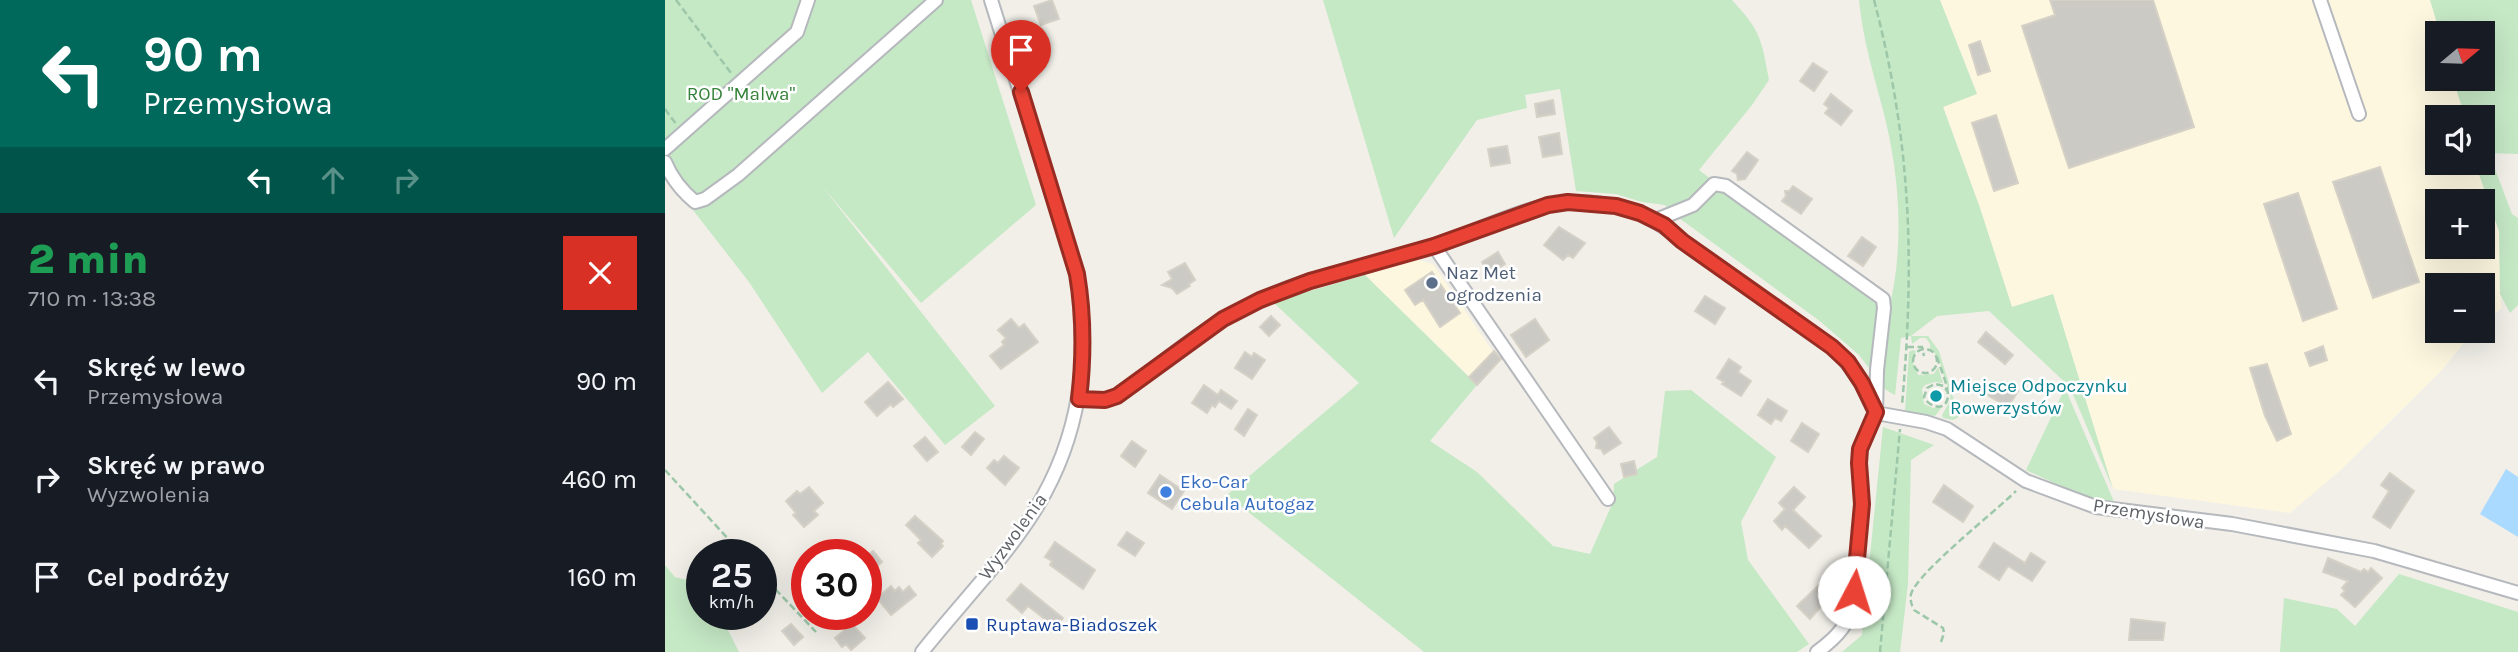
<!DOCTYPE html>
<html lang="pl">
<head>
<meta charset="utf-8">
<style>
  :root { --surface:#171b24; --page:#242831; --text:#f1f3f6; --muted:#9ea1a6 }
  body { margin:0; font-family:Karla,sans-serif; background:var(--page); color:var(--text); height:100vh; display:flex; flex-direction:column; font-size:26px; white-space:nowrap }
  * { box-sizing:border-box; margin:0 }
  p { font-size:23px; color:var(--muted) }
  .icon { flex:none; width:38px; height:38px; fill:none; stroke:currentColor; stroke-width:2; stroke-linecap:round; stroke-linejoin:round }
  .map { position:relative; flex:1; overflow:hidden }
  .panel { display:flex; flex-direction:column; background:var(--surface); width:665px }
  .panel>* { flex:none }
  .banner { background:#00695c; color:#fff; overflow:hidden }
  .needle { width:46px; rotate:71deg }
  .tools { position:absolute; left:1760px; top:21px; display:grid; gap:14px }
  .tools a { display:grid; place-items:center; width:70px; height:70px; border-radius:0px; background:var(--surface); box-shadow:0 7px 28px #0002; font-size:35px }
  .speed { position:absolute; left:21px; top:539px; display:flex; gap:14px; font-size:35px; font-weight:700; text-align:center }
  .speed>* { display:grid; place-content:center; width:91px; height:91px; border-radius:50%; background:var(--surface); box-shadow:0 7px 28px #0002; line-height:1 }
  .speed small { font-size:18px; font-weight:400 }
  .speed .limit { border:10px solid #d22; background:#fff; color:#111 }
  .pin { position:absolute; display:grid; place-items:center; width:60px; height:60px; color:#fff; margin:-72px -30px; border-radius:50% 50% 50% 0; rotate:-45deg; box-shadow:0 0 7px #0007 }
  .pin .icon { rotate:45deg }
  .me { position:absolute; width:77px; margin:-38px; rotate:5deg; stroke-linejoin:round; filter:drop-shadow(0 0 5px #0008) }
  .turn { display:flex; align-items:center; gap:24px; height:147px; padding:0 28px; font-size:32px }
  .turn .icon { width:91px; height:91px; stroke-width:2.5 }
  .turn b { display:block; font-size:49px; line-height:60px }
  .lanes { display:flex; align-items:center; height:66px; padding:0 28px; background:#0003; justify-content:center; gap:35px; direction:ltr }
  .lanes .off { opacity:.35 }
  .round { display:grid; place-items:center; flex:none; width:74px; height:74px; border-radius:0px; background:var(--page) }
  .overview { display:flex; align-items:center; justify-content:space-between; height:119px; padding:0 28px }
  h1 { font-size:42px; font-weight:800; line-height:52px; color:#1e9e55 }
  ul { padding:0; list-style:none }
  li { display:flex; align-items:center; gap:21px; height:98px; padding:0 28px }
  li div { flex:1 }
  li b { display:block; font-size:26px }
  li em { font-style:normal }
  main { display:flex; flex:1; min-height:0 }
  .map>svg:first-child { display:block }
  .commercial { fill:#fef7e0; fill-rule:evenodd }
  .green { fill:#c5e8c5 }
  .water { fill:#aadaff }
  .building { fill:#cccac5; stroke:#d6d1c6; stroke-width:2 }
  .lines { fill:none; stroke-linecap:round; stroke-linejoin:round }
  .minor-casing { stroke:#b5b8bc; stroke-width:16 }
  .path { stroke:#9cc7a9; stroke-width:2.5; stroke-dasharray:7 3.5; stroke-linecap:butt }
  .minor { stroke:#fff; stroke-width:12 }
  .route-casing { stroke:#982c22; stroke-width:18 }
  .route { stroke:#ea4335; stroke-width:12 }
  .service-dot { fill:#5c6f8a; stroke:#fff; stroke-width:2.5 }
  .culture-dot { fill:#0f9aa8; stroke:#fff; stroke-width:2.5 }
  .shop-dot { fill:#3f7fe0; stroke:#fff; stroke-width:2.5 }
  .transit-dot { fill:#1a4fb4; stroke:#fff; stroke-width:2.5 }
  .labels { text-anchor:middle; stroke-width:5; stroke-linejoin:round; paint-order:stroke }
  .park-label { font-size:19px; fill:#348238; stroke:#fff }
  .service-label { font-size:19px; fill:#4e5e75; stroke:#fff; text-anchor:start }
  .culture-label { font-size:19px; fill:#0d838f; stroke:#fff; text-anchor:start }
  .shop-label { font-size:19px; fill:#366cbe; stroke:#fff; text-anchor:start }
  .street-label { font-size:19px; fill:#5f6368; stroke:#fff }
  .transit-label { font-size:19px; fill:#164399; stroke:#fff; text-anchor:start }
</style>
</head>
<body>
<main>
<section class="panel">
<div class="banner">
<div class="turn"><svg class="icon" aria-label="left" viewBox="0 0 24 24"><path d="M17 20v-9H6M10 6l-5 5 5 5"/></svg><div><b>90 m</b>Przemysłowa</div></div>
<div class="lanes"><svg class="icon" aria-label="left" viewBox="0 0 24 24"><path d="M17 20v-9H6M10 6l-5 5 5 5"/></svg><svg class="icon off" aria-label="ahead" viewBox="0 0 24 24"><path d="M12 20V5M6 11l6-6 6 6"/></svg><svg class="icon off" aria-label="right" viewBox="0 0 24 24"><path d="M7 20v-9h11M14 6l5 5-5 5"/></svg></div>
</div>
<div class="overview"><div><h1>2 min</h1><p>710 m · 13:38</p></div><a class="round" style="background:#d93025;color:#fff"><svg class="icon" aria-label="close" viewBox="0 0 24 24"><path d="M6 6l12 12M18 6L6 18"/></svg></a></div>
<ul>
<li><svg class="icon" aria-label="left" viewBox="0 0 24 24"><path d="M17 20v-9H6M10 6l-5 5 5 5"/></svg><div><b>Skręć w lewo</b><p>Przemysłowa</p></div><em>90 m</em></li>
<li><svg class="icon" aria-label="right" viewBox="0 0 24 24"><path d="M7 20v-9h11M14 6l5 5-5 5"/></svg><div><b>Skręć w prawo</b><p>Wyzwolenia</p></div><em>460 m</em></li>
<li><svg class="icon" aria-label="arrive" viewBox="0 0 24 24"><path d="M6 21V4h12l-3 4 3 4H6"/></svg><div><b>Cel podróży</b></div><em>160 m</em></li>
</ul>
</section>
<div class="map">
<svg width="1853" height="652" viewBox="0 0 1853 652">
  <rect width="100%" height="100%" fill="#f1efe8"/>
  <path class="commercial" d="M 1275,0 L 1765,0 L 1775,33 L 1773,33 L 1773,79 L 1788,79 L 1800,117 L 1773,117 L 1773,163 L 1810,163 L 1834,231 L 1836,308 L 1818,326 L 1818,285 L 1773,285 L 1773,331 L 1812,331 L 1801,340 L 1777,370 L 1677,469 L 1625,513 L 1448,489 L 1388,294 L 1347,307 L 1315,208 L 1278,106 L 1312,93 ZM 1773,201 L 1818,201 L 1818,247 L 1773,247 Z
    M 752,259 L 768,264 L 835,362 L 813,385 L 700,275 Z"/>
  <path class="green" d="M 0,0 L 306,0 L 371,205 L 256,303 L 157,186 L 330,406 L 280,445 L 203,352 L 157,393 L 84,282 L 0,174 Z
    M 658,0 L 1067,0 C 1096,32 1096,37 1104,80 L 1087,105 L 1034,170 L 1223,313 C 1240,248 1235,175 1218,110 C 1208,72 1198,40 1194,0 L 1275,0 L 1312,94 L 1278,107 L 1315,208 L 1347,307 L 1388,294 L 1448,489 L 1405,387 L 1324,311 L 1272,316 L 1246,336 L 1263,336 L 1274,351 L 1294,417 L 1288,420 L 1278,418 L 1277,415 L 1285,401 L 1286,391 C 1276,380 1279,358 1265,349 L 1265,344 L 1261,338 L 1255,338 L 1247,344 L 1246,336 L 1236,338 L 1230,395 L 1221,390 L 1194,355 L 1156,322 L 1010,215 L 1000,205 L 977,202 L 951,194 L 911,191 L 895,89 L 860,95 L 862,108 L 812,120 L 729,238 Z
    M 1765,0 L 1853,0 L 1853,154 L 1824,153 L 1847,214 L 1853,218 L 1853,305 L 1845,313 L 1835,294 L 1834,231 L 1810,163 L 1818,163 L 1818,117 L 1800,117 L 1788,79 L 1818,79 L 1818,33 L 1775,33 Z
    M 700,275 L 812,385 L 765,441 L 812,472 L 888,546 L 925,554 L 948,502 L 949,484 L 992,457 L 1000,391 L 1026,390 L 1111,457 L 1076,522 L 1083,560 L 1144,644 L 1132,652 L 759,652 L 562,495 L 694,383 L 608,302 Z
    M 1247,350 L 1251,351 L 1247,361 L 1253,375 L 1269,374 L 1273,367 L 1278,383 L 1270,382 L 1260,385 L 1257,389 L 1259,404 L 1268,408 L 1277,407 L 1270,416 L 1240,411 L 1244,352 Z
    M 1400,388 L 1450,504 L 1411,493 L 1361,470 Z
    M 1218,427 L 1269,445 L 1246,460 L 1243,584 L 1235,652 L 1177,652 L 1197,635 Z
    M 0,565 L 10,577 L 37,584 L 37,614 L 55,614 L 74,652 L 0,652 Z
    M 1734,574 L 1853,612 L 1853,652 L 1615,652 L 1619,598 L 1672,609 L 1690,626 Z"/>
  <path class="water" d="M 1841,469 L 1853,477 L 1853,537 L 1815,514 Z"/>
  <path class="building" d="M 387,0 L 394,19 L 376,25 L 369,6 Z
    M 1385,0 L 1488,0 L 1529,127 L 1404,168 L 1357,26 L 1390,15 Z
    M 1315,41 L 1325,71 L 1313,75 L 1304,45 Z
    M 1148,63 L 1162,72 L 1149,91 L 1135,81 Z
    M 1166,94 L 1187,111 L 1176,125 L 1160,113 L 1164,108 L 1159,104 Z
    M 888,100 L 890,114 L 872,117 L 870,104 Z
    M 1331,115 L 1353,183 L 1329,191 L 1307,123 Z
    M 894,133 L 897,154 L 878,157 L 874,137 Z
    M 842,146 L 845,163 L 826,166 L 823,149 Z
    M 1082,152 L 1093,160 L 1080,179 L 1073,180 L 1072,174 L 1067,171 Z
    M 1715,167 L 1754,282 L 1708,298 L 1668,182 Z
    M 1128,186 L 1147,199 L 1136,214 L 1117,201 L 1121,196 L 1120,191 L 1124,191 Z
    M 1633,193 L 1672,309 L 1638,321 L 1599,204 Z
    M 894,227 L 920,243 L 908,258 L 903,255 L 898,260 L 879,245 Z
    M 1197,237 L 1211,247 L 1198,266 L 1183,256 Z
    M 833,252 L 840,264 L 825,274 L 817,262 Z
    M 520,263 L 530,280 L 524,284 L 525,286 L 512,294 L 507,288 L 497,285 L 507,279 L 503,272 Z
    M 767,272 L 795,313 L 775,327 L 758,300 L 750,305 L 740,290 Z
    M 1040,296 L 1060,308 L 1050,324 L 1030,311 Z
    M 606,316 L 615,325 L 604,336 L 595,327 Z
    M 346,319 L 354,328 L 359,324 L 373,342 L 336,369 L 325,356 L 339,345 L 337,342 L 341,338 L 333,330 Z
    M 870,319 L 884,340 L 861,357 L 846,335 Z
    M 1321,332 L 1348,355 L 1340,364 L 1313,342 Z
    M 1658,346 L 1662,360 L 1645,366 L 1640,353 Z
    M 829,351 L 836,359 L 812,385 L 804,377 Z
    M 580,352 L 587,357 L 589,353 L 600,360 L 587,379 L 570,368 Z
    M 1064,359 L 1076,367 L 1073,372 L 1086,381 L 1076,396 L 1057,384 L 1059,382 L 1052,378 Z
    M 1602,364 L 1626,434 L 1612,441 L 1600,416 L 1585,368 Z
    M 1337,381 L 1353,391 L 1343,407 L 1322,395 L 1329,383 L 1334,386 Z
    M 223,382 L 238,399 L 228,407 L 226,404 L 212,416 L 200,402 Z
    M 539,385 L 553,395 L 556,390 L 572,401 L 566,409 L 554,401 L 550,407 L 547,405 L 542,413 L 527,403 Z
    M 1103,399 L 1122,411 L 1116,421 L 1110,418 L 1106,424 L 1093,415 Z
    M 583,409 L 592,415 L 579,436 L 570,429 Z
    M 1137,423 L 1154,434 L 1143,452 L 1126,441 Z
    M 944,427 L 956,443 L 939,454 L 936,449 L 931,448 L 932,442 L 929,438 Z
    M 310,432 L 319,439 L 306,455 L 297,447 Z
    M 260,437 L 273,452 L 262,461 L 249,446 Z
    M 467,441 L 481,451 L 470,467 L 456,456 Z
    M 339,456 L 354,468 L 340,485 L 322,468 L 329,460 L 333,463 Z
    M 969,461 L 972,474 L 959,477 L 956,464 Z
    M 1725,473 L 1749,491 L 1725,528 L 1708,517 L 1724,491 L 1716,485 Z
    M 495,475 L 519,491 L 507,509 L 483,493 Z
    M 1279,485 L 1308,506 L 1298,522 L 1268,502 Z
    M 144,487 L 158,503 L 149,511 L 153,515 L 139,527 L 128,515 L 131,513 L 121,501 L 132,491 L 135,494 Z
    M 1129,487 L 1140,497 L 1128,510 L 1156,536 L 1144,548 L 1120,526 L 1117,530 L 1109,521 L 1120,509 L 1114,503 Z
    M 250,516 L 278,541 L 276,544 L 278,546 L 267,557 L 253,543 L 256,540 L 241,525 Z
    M 462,532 L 479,543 L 470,556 L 453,545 Z
    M 390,542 L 430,570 L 418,589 L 385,565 L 387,561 L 380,557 Z
    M 1329,543 L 1360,563 L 1366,553 L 1380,562 L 1367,581 L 1343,566 L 1334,580 L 1314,567 Z
    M 208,551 L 217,562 L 201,576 L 201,556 Z
    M 1663,558 L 1696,572 L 1699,569 L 1703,572 L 1706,568 L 1717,578 L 1690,607 L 1676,595 L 1680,591 L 1677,588 L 1683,581 L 1658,572 Z
    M 356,584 L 398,618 L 390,627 L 363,606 L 357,613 L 342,600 Z
    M 1154,585 L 1165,596 L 1145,619 L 1132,606 Z
    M 226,586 L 230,591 L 234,587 L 238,592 L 244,586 L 251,595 L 226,615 L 212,598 Z
    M 1466,619 L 1500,623 L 1498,640 L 1464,640 Z
    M 126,624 L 138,637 L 129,645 L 117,631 Z
    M 187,624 L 200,638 L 186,650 L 181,644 L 177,647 L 170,638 Z"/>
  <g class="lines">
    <g class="minor-casing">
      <path id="minor" d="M 1655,0 L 1694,114
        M 0,149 L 132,32 L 143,0
        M 0,162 C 6,177 17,191 30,202 L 40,199 L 73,175 L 271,0
        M 991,220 L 1028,205 L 1049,184 L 1061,186 L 1218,299 L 1219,308 L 1212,370 L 1211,413 L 1195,449 L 1194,463 L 1197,504 L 1187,610 C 1180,629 1168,640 1152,652
        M 769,246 L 943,499
        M 414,399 L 441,400 L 452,396 C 493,367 533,331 578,308 C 637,276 706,266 769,246 C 808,233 867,203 905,202 C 949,201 984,212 1017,241 L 1167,347 C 1188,366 1199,387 1211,413 L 1261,422 L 1282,429 L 1361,481 L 1431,507 L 1567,524 L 1709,551 L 1853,593
        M 257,652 C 294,605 338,561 370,510 C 415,438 426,356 412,274 L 326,0"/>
    </g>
    <path class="path" d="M 11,0 L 66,73
      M 1209,0 C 1246,141 1250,260 1237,405
      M 0,109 L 11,124
      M 1242,347 L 1257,347 L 1259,356
      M1248 361a12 12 0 1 1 24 0a12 12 0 1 1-24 0Z
      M 1272,357 C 1275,368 1283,384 1283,396 C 1282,412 1264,408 1259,397 L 1262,388 L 1270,384 L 1279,386 L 1282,391
      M 0,470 L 78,555
      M 96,574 L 151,632
      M 1276,642 L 1279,633 L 1278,628 L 1249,610 C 1246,604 1245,600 1246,594 C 1253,572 1331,511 1351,491
      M 1215,652 L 1235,429"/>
    <use href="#minor" class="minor"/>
  </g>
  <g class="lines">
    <g class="route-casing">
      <path id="route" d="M 356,92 L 412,274 C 419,316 419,356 414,399 L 440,400 L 452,396 L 558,319 L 595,300 L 645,281 L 769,246 L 883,205 L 903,202 L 951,206 L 975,213 L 999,225 L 1017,241 L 1167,347 L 1183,362 L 1197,383 L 1211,412 L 1195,449 L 1194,463 L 1197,504 L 1189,592"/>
    </g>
    <use href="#route" class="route"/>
  </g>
  <circle class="service-dot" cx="767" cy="283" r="7"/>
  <circle class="culture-dot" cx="1271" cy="396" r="7"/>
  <circle class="shop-dot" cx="501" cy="492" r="7"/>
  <rect class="transit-dot" x="300" y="617" width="14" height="14" rx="3.5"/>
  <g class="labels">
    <g class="park-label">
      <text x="76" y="100">ROD "Malwa"</text>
    </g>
    <g class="service-label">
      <text x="781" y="279">Naz Met<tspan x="781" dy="22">ogrodzenia</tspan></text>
    </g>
    <g class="culture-label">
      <text x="1285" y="392">Miejsce Odpoczynku<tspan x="1285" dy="22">Rowerzystów</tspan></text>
    </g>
    <g class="shop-label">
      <text x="515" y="488">Eko-Car<tspan x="515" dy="22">Cebula Autogaz</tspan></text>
    </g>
    <g class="street-label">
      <text transform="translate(1484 513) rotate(9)" y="7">Przemysłowa</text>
      <text transform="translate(347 536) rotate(-54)" y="7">Wyzwolenia</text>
    </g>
    <g class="transit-label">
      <text x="321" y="631">Ruptawa-Biadoszek</text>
    </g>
  </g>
</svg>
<div class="tools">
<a><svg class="needle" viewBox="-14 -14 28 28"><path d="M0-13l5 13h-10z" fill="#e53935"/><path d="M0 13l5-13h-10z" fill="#9ea1a6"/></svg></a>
<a><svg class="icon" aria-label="sound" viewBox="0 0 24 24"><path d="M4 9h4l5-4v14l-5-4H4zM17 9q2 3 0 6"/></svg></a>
<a>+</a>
<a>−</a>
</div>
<div class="speed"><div>25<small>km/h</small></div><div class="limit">30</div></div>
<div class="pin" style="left:356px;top:92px;background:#d93025"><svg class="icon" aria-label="arrive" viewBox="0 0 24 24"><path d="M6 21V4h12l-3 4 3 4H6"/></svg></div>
<svg class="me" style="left:1189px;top:592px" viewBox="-20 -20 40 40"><circle r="19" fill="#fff"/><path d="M0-13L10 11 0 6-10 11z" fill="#ea4335"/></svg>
</div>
</main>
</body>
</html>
